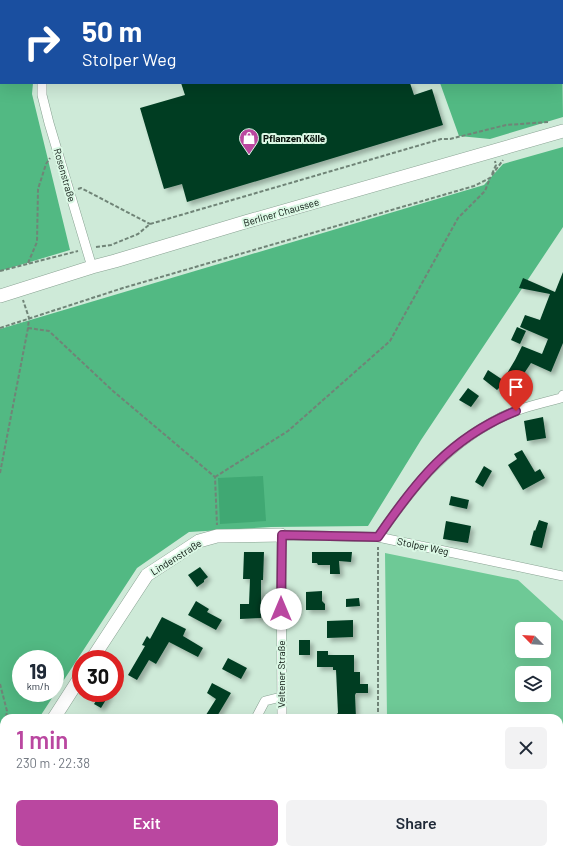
<!DOCTYPE html>
<html lang="en">
<head>
<meta charset="utf-8">
<style>
  :root { --surface:#fff; --page:#f2f2f3; --text:#1f2937; --muted:#747a83; --accent:#ba47a0 }
  body { margin:0; font-family:Barlow,sans-serif; background:var(--page); color:var(--text); height:100vh; display:flex; flex-direction:column; font-size:15px; white-space:nowrap }
  * { box-sizing:border-box; margin:0 }
  p { font-size:13px; color:var(--muted) }
  .icon { flex:none; width:22px; height:22px; fill:none; stroke:currentColor; stroke-width:2; stroke-linecap:round; stroke-linejoin:round }
  .map { position:relative; flex:1; overflow:hidden }
  .side { position:absolute; left:0px; top:714px; width:563px; height:140px; display:flex; flex-direction:column; background:var(--surface); border-radius:12px 12px 0 0; box-shadow:0 4px 16px #0002 }
  .side>* { flex:none }
  .top-card { position:absolute; left:0px; top:0px; width:563px; height:84px; box-shadow:0 4px 16px #0002; background:#1a4fa0; color:#fff; overflow:hidden }
  .needle { width:26px; rotate:294deg }
  .tools { position:absolute; left:515px; top:622px; display:grid; gap:8px }
  .tools a { display:grid; place-items:center; width:36px; height:36px; border-radius:6px; background:var(--surface); box-shadow:0 4px 16px #0002; font-size:20px }
  .speed { position:absolute; left:12px; top:650px; display:flex; gap:8px; font-size:20px; font-weight:700; text-align:center }
  .speed>* { display:grid; place-content:center; width:52px; height:52px; border-radius:50%; background:var(--surface); box-shadow:0 4px 16px #0002; line-height:1 }
  .speed small { font-size:10px; font-weight:400 }
  .speed .limit { border:6px solid #d22; background:#fff; color:#111 }
  .pin { position:absolute; display:grid; place-items:center; width:34px; height:34px; color:#fff; margin:-41px -17px; border-radius:50% 50% 50% 0; rotate:-45deg; box-shadow:0 0 4px #0007 }
  .pin .icon { rotate:45deg }
  .me { position:absolute; width:44px; margin:-22px; rotate:0deg; stroke-linejoin:round; filter:drop-shadow(0 0 3px #0008) }
  .turn { display:flex; align-items:center; gap:14px; height:84px; padding:0 16px; font-size:18px }
  .turn .icon { width:52px; height:52px; stroke-width:2.5 }
  .turn b { display:block; font-size:28px; line-height:34px }
  .round { display:grid; place-items:center; flex:none; width:42px; height:42px; border-radius:6px; background:var(--page) }
  .overview { display:flex; align-items:center; justify-content:space-between; height:68px; padding:0 16px }
  h1 { font-size:24px; font-weight:600; line-height:30px; color:var(--accent) }
  .action { display:flex; gap:8px; margin-top:auto; padding:8px 16px }
  .action a { flex:1; height:46px; border-radius:6px; background:var(--accent); color:#fff; font-size:16px; font-weight:600; line-height:46px; text-align:center }
  .action a+a { background:var(--page); color:var(--text) }
  .map>svg:first-child { display:block }
  .green { fill:#6ec996; fill-rule:evenodd }
  .forest { fill:#52b983; fill-rule:evenodd }
  .water { fill:#40a873 }
  .building { fill:#003d23; filter:url(#shadow) }
  .lines { fill:none; stroke-linecap:round; stroke-linejoin:round }
  .lane-casing { stroke:#88a292; stroke-width:5.5 }
  .street-casing { stroke:#88a292; stroke-width:10 }
  .secondary-casing { stroke:#88a292; stroke-width:14 }
  .path { stroke:#708477; stroke-width:2; stroke-dasharray:4 2; stroke-linecap:butt }
  .lane { stroke:#fff; stroke-width:4.5 }
  .street { stroke:#fff; stroke-width:9 }
  .secondary { stroke:#fff; stroke-width:13 }
  .route-casing { stroke:#792e68; stroke-width:10 }
  .route { stroke:#ba47a0; stroke-width:7 }
  .labels { text-anchor:middle; stroke-width:4; stroke-linejoin:round; paint-order:stroke }
  .poi-label { font-size:10px; font-weight:bold; fill:#07110b; stroke:#dbf8e5; text-anchor:start }
  .street-label { font-size:10px; fill:#07110b; stroke:#dbf8e5 }
</style>
</head>
<body>
<div class="map">
<svg width="563" height="854" viewBox="0 0 563 854">
  <defs>
    <filter id="shadow"><feDropShadow dx="3.5" dy="3.5" stdDeviation="2" flood-color="#0004"/></filter>
  </defs>
  <rect width="100%" height="100%" fill="#ceead8"/>
  <path class="green" d="M 385,553 L 518,580 L 563,621 L 563,854 L 387,854 L 387,850 L 559,850 L 559,718 L 387,718 ZM 522,629 L 544,629 L 544,651 L 522,651 ZM 522,673 L 544,673 L 544,695 L 522,695 Z
    M 4,812 L 4,850 L 90,850 L 92,854 L 0,854 L 0,819 Z"/>
  <path class="forest" d="M 0,0 L 41,0 L 1,1 L 1,83 L 33,83 L 32,94 L 70,250 L 0,271 Z
    M 562,46 L 563,117 L 490,139 L 459,136 L 440,83 L 562,83 Z
    M 563,147 L 563,227 L 421,440 L 368,526 L 271,527 L 189,532 L 137,568 L 39,718 L 4,718 L 4,772 L 0,778 L 0,329 L 484,185 L 503,164 ZM 21,659 L 55,659 L 55,693 L 21,693 Z"/>
  <path class="water" d="M 263,476 L 266,521 L 220,524 L 218,478 Z"/>
  <path class="building" d="M 181,83 L 410,83 L 414,95 L 432,89 L 443,125 L 187,202 L 182,184 L 164,189 L 140,108 L 185,95 Z
    M 563,272 L 563,343 L 551,372 L 531,363 L 513,390 L 503,384 L 497,390 L 483,379 L 488,370 L 503,380 L 515,360 L 522,346 L 542,354 L 548,339 L 520,327 L 525,315 L 540,320 L 550,294 L 519,288 L 523,278 L 555,292 Z
    M 517,327 L 526,331 L 520,344 L 511,340 Z
    M 468,388 L 479,396 L 471,407 L 459,400 Z
    M 543,417 L 546,438 L 527,441 L 524,421 Z
    M 522,450 L 535,472 L 540,469 L 545,478 L 523,490 L 508,465 L 517,459 L 514,454 Z
    M 484,466 L 492,471 L 483,487 L 475,482 Z
    M 451,496 L 469,500 L 467,509 L 449,505 Z
    M 539,520 L 548,523 L 542,548 L 530,545 L 534,530 L 535,531 Z
    M 446,521 L 471,526 L 468,543 L 443,539 Z
    M 244,552 L 264,552 L 263,580 L 261,580 L 261,618 L 240,619 L 240,604 L 249,604 L 250,579 L 243,579 Z
    M 312,552 L 352,552 L 351,562 L 339,561 L 340,574 L 330,574 L 330,565 L 318,565 L 317,563 L 312,563 Z
    M 200,567 L 208,577 L 204,580 L 204,582 L 197,587 L 188,575 Z
    M 322,591 L 322,601 L 325,604 L 325,610 L 306,610 L 306,592 Z
    M 359,598 L 360,606 L 346,607 L 346,599 Z
    M 196,601 L 209,609 L 207,612 L 222,620 L 216,630 L 188,615 Z
    M 162,617 L 186,629 L 183,636 L 203,648 L 198,657 L 169,642 L 156,664 L 149,660 L 137,680 L 128,675 L 145,646 L 142,645 L 147,636 L 150,639 Z
    M 353,620 L 353,637 L 327,638 L 327,621 Z
    M 299,640 L 310,640 L 310,655 L 299,655 Z
    M 317,651 L 328,651 L 328,655 L 354,655 L 354,672 L 360,672 L 360,684 L 368,684 L 368,693 L 356,693 L 355,695 L 356,718 L 332,718 L 338,713 L 336,670 L 333,670 L 333,667 L 317,667 Z
    M 228,658 L 247,668 L 241,679 L 222,669 Z
    M 212,683 L 231,693 L 216,718 L 204,718 L 216,699 L 207,693 Z
    M 84,693 L 110,693 L 101,708 L 94,704 L 96,701 Z"/>
  <g class="lines">
    <g class="lane-casing">
      <path id="lane" d="M 164,0 L 164,1
        M 339,0 L 343,1
        M 93,852 L 97,854"/>
    </g>
    <g class="street-casing">
      <path id="street" d="M 55,1 L 55,0
        M 42,83 L 42,95 L 49,123 L 92,267
        M 378,537 C 411,489 442,449 494,421 C 515,409 538,404 561,398 L 563,395
        M 256,718 L 265,701 L 281,697
        M 282,718 L 281,535 L 378,537 L 563,576
        M 286,850 L 286,854
        M 178,854 L 180,850"/>
    </g>
    <g class="secondary-casing">
      <path id="secondary" d="M 0,296 L 92,267 L 115,261 L 245,222 L 563,131
        M 92,659 L 147,575 L 199,541 L 217,536 L 281,535
        M 54,718 L 81,676
        M 0,801 L 4,794"/>
    </g>
    <path class="path" d="M 210,0 L 210,1
      M 295,1 L 298,0
      M 425,1 L 426,0
      M 562,54 L 563,54
      M 492,174 L 496,165 L 495,161
      M 78,189 L 81,188 L 150,224
      M 96,247 L 111,245 L 138,234 L 150,224 L 441,139 L 450,139 L 506,125 L 548,122
      M 28,263 L 37,242 L 38,189 L 46,164 L 50,158
      M 0,271 L 78,251
      M 0,328 L 123,288 L 474,186 L 490,178 L 503,160
      M 28,328 L 49,331 L 113,391 L 215,477 L 217,525
      M 0,473 L 28,328 L 29,318 L 23,300
      M 215,477 L 288,431 L 390,341 L 458,218 L 485,191 L 490,178
      M 0,684 L 7,711 L 6,718
      M 378,718 L 378,547
      M 0,747 L 4,727
      M 0,772 L 4,783
      M 378,854 L 378,850"/>
    <use href="#lane" class="lane"/>
    <use href="#street" class="street"/>
    <use href="#secondary" class="secondary"/>
  </g>
  <g class="lines">
    <g class="route-casing">
      <path id="route" d="M 281,609 L 282,535 L 378,537 C 417,480 450,438 516,411"/>
    </g>
    <use href="#route" class="route"/>
  </g>
  <defs>
    <g id="shop-pin" transform="scale(1)"><path d="M0 17L-7.5 6A9.5 9.5 0 1 1 7.5 6Z" fill="#ba47a0" stroke="#dbf8e5"/><path d="M-5-2.5h2.3a2.7 3.5 0 0 1 5.4 0H5L5.5 6h-11ZM-1.5-2.5h3a1.5 2.3 0 0 0-3 0Z" fill="#fff"/></g>
  </defs>
  <g fill-rule="evenodd">
    <use href="#shop-pin" x="249" y="138"/>
  </g>
  <g class="labels">
    <g class="poi-label">
      <text x="263" y="142">Pflanzen Kölle</text>
    </g>
    <g class="street-label">
      <text transform="translate(65 175) rotate(74)" y="4">Rosenstraße</text>
      <text transform="translate(281 212) rotate(-16)" y="4">Berliner Chaussee</text>
      <text transform="translate(423 546) rotate(12)" y="4">Stolper Weg</text>
      <text transform="translate(176 557) rotate(-32)" y="4">Lindenstraße</text>
      <text transform="translate(281 674) rotate(-90)" y="4">Veltener Straße</text>
    </g>
  </g>
</svg>
<div class="tools">
<a><svg class="needle" viewBox="-14 -14 28 28"><path d="M0-13l5 13h-10z" fill="#e53935"/><path d="M0 13l5-13h-10z" fill="#747a83"/></svg></a>
<a><svg class="icon" aria-label="layers" viewBox="0 0 24 24"><path d="M12 4l9 5-9 5-9-5zM3 14l9 5 9-5"/></svg></a>
</div>
<div class="speed"><div>19<small>km/h</small></div><div class="limit">30</div></div>
<div class="pin" style="left:516px;top:411px;background:#d93025"><svg class="icon" aria-label="arrive" viewBox="0 0 24 24"><path d="M6 21V4h12l-3 4 3 4H6"/></svg></div>
<svg class="me" style="left:281px;top:609px" viewBox="-20 -20 40 40"><circle r="19" fill="#fff"/><path d="M0-13L10 11 0 6-10 11z" fill="#ba47a0"/></svg>
<div class="top-card">
<div class="turn"><svg class="icon" aria-label="right" viewBox="0 0 24 24"><path d="M7 20v-9h11M14 6l5 5-5 5"/></svg><div><b>50 m</b>Stolper Weg</div></div>
</div>
<section class="side">
<div class="overview"><div><h1>1 min</h1><p>230 m · 22:38</p></div><a class="round"><svg class="icon" aria-label="close" viewBox="0 0 24 24"><path d="M6 6l12 12M18 6L6 18"/></svg></a></div>
<div class="action"><a>Exit</a><a>Share</a></div>
</section>
</div>
</body>
</html>
